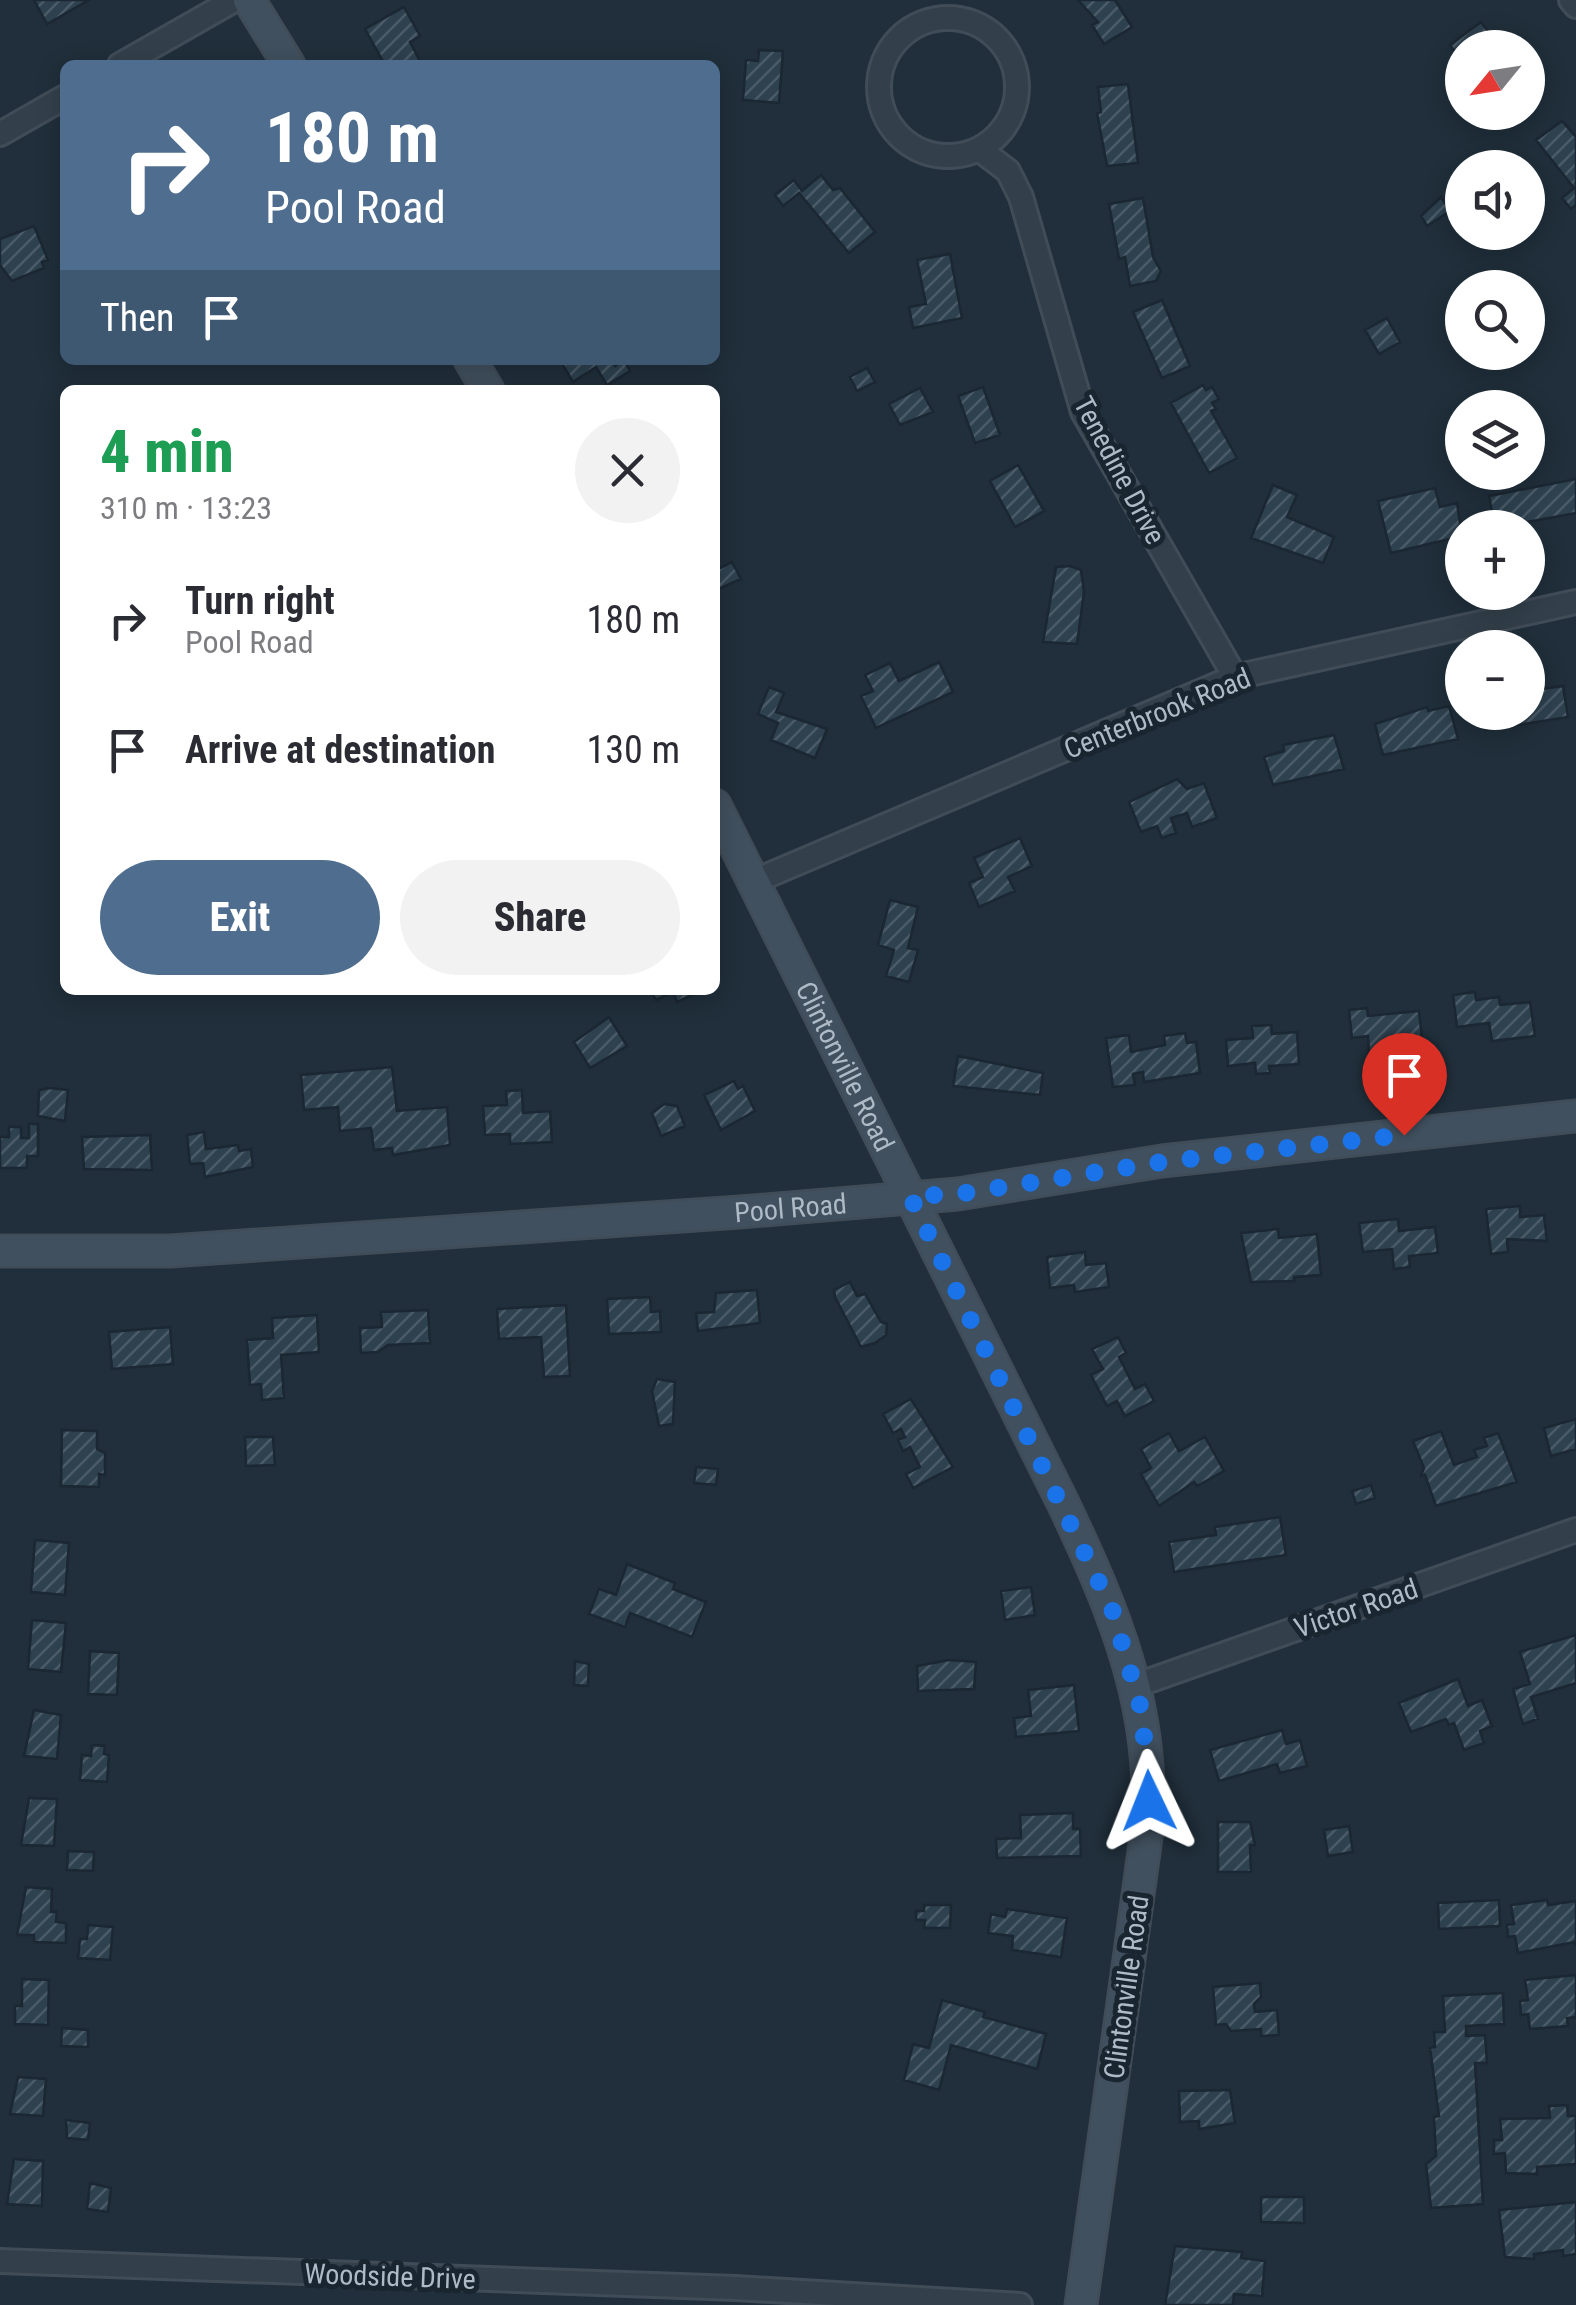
<!DOCTYPE html>
<html lang="en">
<head>
<meta charset="utf-8">
<style>
  :root { --surface:#fff; --page:#f2f2f3; --text:#2b2b33; --muted:#7c7c81; --accent:#4f6e8f }
  body { margin:0; font-family:"Roboto Condensed",sans-serif; background:var(--page); color:var(--text); height:100vh; display:flex; flex-direction:column; font-size:38px; white-space:nowrap }
  * { box-sizing:border-box; margin:0 }
  p { font-size:32px; color:var(--muted) }
  .icon { flex:none; width:55px; height:55px; fill:none; stroke:currentColor; stroke-width:2; stroke-linecap:round; stroke-linejoin:round }
  .map { position:relative; flex:1; overflow:hidden }
  .side { position:absolute; left:60px; top:385px; width:660px; height:610px; display:flex; flex-direction:column; background:var(--surface); border-radius:15px; box-shadow:0 5px 25px #0003 }
  .side>* { flex:none }
  .hud { position:absolute; left:60px; top:60px; width:660px; height:305px; border-radius:15px; box-shadow:0 5px 25px #0003; background:#4f6e8f; color:#fff; overflow:hidden }
  .needle { width:65px; rotate:240deg }
  .tools { position:absolute; left:1445px; top:30px; display:grid; gap:20px }
  .tools a { display:grid; place-items:center; width:100px; height:100px; border-radius:50%; background:var(--surface); box-shadow:0 5px 25px #0003; font-size:50px }
  .pin { position:absolute; display:grid; place-items:center; width:85px; height:85px; color:#fff; margin:-102px -42px; border-radius:50% 50% 50% 0; rotate:-45deg; box-shadow:0 0 10px #0007 }
  .pin .icon { rotate:45deg }
  .me { position:absolute; width:110px; margin:-55px; rotate:358deg; stroke-linejoin:round; filter:drop-shadow(0 0 8px #0008) }
  .turn { display:flex; align-items:center; gap:35px; height:210px; padding:0 40px; font-size:45px }
  .turn .icon { width:130px; height:130px; stroke-width:2.5 }
  .turn b { display:block; font-size:70px; line-height:85px }
  .then { display:flex; align-items:center; height:95px; padding:0 40px; background:#0003; gap:20px; font-size:38px }
  .round { display:grid; place-items:center; flex:none; width:105px; height:105px; border-radius:52px; background:var(--page) }
  .headline { display:flex; align-items:center; justify-content:space-between; height:170px; padding:0 40px }
  h1 { font-size:60px; font-weight:800; line-height:75px; color:#1e9e55 }
  .action { display:flex; gap:20px; margin-top:auto; padding:20px 40px }
  .action a { flex:1; height:115px; border-radius:60px; background:var(--accent); color:#fff; font-size:40px; font-weight:800; line-height:115px; text-align:center }
  .action a+a { background:var(--page); color:var(--text) }
  ul { padding:0; list-style:none }
  li { display:flex; align-items:center; gap:30px; height:130px; padding:0 40px }
  li div { flex:1 }
  li b { display:block; font-size:38px }
  li em { font-style:normal }
  .map>svg:first-child { display:block }
  .building { fill:url(#building-hatch); stroke:#1b2732; stroke-width:2.5 }
  .lines { fill:none; stroke-linecap:round; stroke-linejoin:round }
  .street-casing { stroke:#404c57; stroke-width:28 }
  .secondary-casing { stroke:#404c57; stroke-width:35 }
  .street { stroke:#33404b; stroke-width:22 }
  .secondary { stroke:#41505e; stroke-width:30 }
  .route { stroke:#1a73e8; stroke-width:18; stroke-dasharray:0 32.4 }
  .labels { text-anchor:middle; stroke-width:10; stroke-linejoin:round; paint-order:stroke }
  .street-label { font-size:28px; fill:#aebbc7; stroke:#19252f }
</style>
</head>
<body>
<div class="map">
<svg width="1576" height="2305" viewBox="0 0 1576 2305">
  <defs>
    <pattern id="building-hatch" width="6" height="6" patternUnits="userSpaceOnUse" patternTransform="scale(2.5)"><rect width="6" height="6" fill="#2e414f"/><path d="M-1 1l2-2M0 6l6-6M5 7l2-2" fill="none" stroke="#4a5a67"/></pattern>
  </defs>
  <rect width="100%" height="100%" fill="#202f3b"/>
  <path class="building" d="M 34,0 L 89,0 L 47,24 Z
    M 1078,0 L 1115,0 L 1132,27 L 1104,44 L 1092,25 L 1098,22 Z
    M 404,7 L 420,36 L 410,42 L 422,65 L 385,65 L 365,29 Z
    M 1481,22 L 1496,42 L 1501,38 L 1508,48 L 1462,48 L 1462,62 L 1450,45 Z
    M 759,50 L 783,51 L 779,103 L 743,100 L 746,60 L 758,61 Z
    M 1128,84 L 1138,163 L 1107,166 L 1097,113 L 1101,112 L 1098,87 Z
    M 1562,121 L 1576,137 L 1576,205 L 1571,209 L 1562,198 L 1574,188 L 1536,140 Z
    M 821,175 L 833,190 L 840,188 L 875,232 L 849,253 L 799,193 L 783,206 L 775,195 L 794,180 L 802,191 Z
    M 1441,197 L 1450,211 L 1427,226 L 1421,216 Z
    M 1143,198 L 1153,257 L 1161,271 L 1156,281 L 1130,286 L 1125,257 L 1119,259 L 1109,204 Z
    M 34,226 L 48,260 L 42,262 L 44,268 L 12,281 L 0,265 L 0,239 Z
    M 950,254 L 962,318 L 913,328 L 909,307 L 926,304 L 917,260 Z
    M 1162,300 L 1190,366 L 1162,378 L 1133,312 Z
    M 1387,318 L 1400,342 L 1379,354 L 1365,330 Z
    M 560,360 L 612,360 L 615,366 L 624,360 L 630,371 L 607,385 L 596,367 L 573,382 Z
    M 867,368 L 875,382 L 857,391 L 850,377 Z
    M 1203,385 L 1206,390 L 1212,387 L 1219,399 L 1212,403 L 1216,409 L 1211,411 L 1237,458 L 1209,473 L 1171,403 Z
    M 983,387 L 1000,435 L 975,443 L 958,396 Z
    M 920,388 L 933,412 L 900,425 L 889,404 Z
    M 1018,465 L 1044,511 L 1015,527 L 990,481 Z
    M 1576,479 L 1576,513 L 1495,528 L 1489,496 Z
    M 1273,485 L 1297,495 L 1287,517 L 1334,537 L 1323,563 L 1251,538 Z
    M 1435,488 L 1440,507 L 1457,503 L 1462,536 L 1391,553 L 1378,501 Z
    M 732,562 L 741,579 L 719,589 L 715,571 Z
    M 1070,566 L 1081,570 L 1084,592 L 1077,644 L 1043,642 L 1056,567 Z
    M 939,662 L 953,692 L 876,728 L 861,696 L 873,691 L 865,675 L 890,663 L 899,681 Z
    M 1563,686 L 1568,717 L 1486,730 L 1483,712 L 1528,712 L 1528,691 Z
    M 769,687 L 784,693 L 776,712 L 827,729 L 815,758 L 771,740 L 778,723 L 758,714 Z
    M 1449,706 L 1458,739 L 1383,755 L 1375,724 L 1427,707 L 1428,711 Z
    M 1334,735 L 1344,769 L 1273,785 L 1264,757 L 1284,751 L 1283,745 Z
    M 1177,779 L 1187,789 L 1204,783 L 1217,818 L 1192,827 L 1187,813 L 1171,818 L 1176,833 L 1162,838 L 1157,826 L 1141,832 L 1129,802 Z
    M 1020,838 L 1032,866 L 1008,877 L 1015,891 L 979,907 L 969,883 L 983,877 L 974,858 Z
    M 890,900 L 918,907 L 908,948 L 918,950 L 909,982 L 886,976 L 894,950 L 878,945 Z
    M 651,990 L 693,990 L 694,994 L 677,1002 L 673,992 L 656,1000 Z
    M 1475,992 L 1476,1000 L 1499,997 L 1500,1005 L 1530,1002 L 1535,1036 L 1492,1041 L 1489,1023 L 1457,1027 L 1453,995 Z
    M 1367,1008 L 1368,1016 L 1419,1011 L 1423,1049 L 1369,1054 L 1368,1036 L 1352,1038 L 1349,1010 Z
    M 609,1017 L 627,1046 L 590,1068 L 574,1042 Z
    M 1271,1025 L 1272,1034 L 1297,1032 L 1299,1064 L 1269,1066 L 1270,1073 L 1256,1074 L 1255,1063 L 1228,1066 L 1226,1040 L 1253,1038 L 1252,1026 Z
    M 1185,1033 L 1187,1043 L 1196,1042 L 1200,1073 L 1144,1082 L 1143,1072 L 1133,1074 L 1135,1085 L 1113,1087 L 1106,1038 L 1129,1035 L 1131,1052 L 1165,1045 L 1164,1036 Z
    M 958,1056 L 1043,1073 L 1040,1095 L 953,1086 Z
    M 392,1067 L 397,1111 L 447,1107 L 450,1145 L 393,1155 L 392,1148 L 374,1150 L 371,1128 L 340,1131 L 338,1107 L 304,1110 L 301,1075 Z
    M 734,1081 L 738,1089 L 743,1086 L 755,1111 L 721,1130 L 704,1095 Z
    M 50,1088 L 68,1090 L 65,1121 L 38,1116 L 39,1090 Z
    M 522,1090 L 523,1113 L 550,1111 L 552,1142 L 510,1144 L 510,1134 L 485,1135 L 483,1106 L 507,1105 L 506,1091 Z
    M 664,1104 L 677,1106 L 685,1126 L 661,1136 L 652,1113 Z
    M 29,1124 L 38,1124 L 38,1156 L 27,1156 L 27,1168 L 0,1168 L 0,1137 L 9,1137 L 9,1127 L 21,1127 L 21,1138 L 29,1138 Z
    M 204,1132 L 206,1149 L 238,1145 L 239,1151 L 251,1149 L 253,1167 L 205,1177 L 203,1163 L 190,1164 L 187,1135 Z
    M 150,1135 L 152,1170 L 84,1169 L 82,1137 Z
    M 1520,1206 L 1520,1217 L 1544,1215 L 1547,1241 L 1507,1239 L 1508,1252 L 1491,1254 L 1486,1209 Z
    M 1398,1219 L 1399,1231 L 1435,1227 L 1438,1253 L 1409,1256 L 1410,1267 L 1394,1269 L 1392,1249 L 1363,1252 L 1359,1223 Z
    M 1278,1229 L 1279,1238 L 1317,1234 L 1321,1275 L 1294,1277 L 1294,1281 L 1251,1282 L 1241,1233 Z
    M 1085,1252 L 1086,1265 L 1106,1263 L 1109,1287 L 1075,1292 L 1074,1285 L 1050,1288 L 1047,1257 Z
    M 850,1282 L 857,1296 L 865,1294 L 881,1322 L 887,1324 L 886,1335 L 875,1343 L 861,1347 L 835,1297 L 834,1290 Z
    M 757,1290 L 760,1323 L 698,1331 L 696,1313 L 714,1312 L 716,1293 Z
    M 650,1297 L 651,1312 L 660,1311 L 661,1332 L 609,1334 L 607,1299 Z
    M 566,1305 L 570,1376 L 544,1377 L 541,1337 L 499,1339 L 497,1309 Z
    M 428,1310 L 430,1343 L 388,1345 L 378,1352 L 361,1353 L 360,1328 L 382,1327 L 381,1312 Z
    M 317,1315 L 319,1352 L 281,1355 L 284,1398 L 262,1400 L 261,1384 L 250,1385 L 247,1340 L 273,1338 L 272,1318 Z
    M 170,1327 L 173,1364 L 112,1369 L 109,1332 Z
    M 1118,1337 L 1126,1353 L 1119,1357 L 1135,1389 L 1145,1384 L 1154,1401 L 1125,1416 L 1117,1401 L 1107,1406 L 1091,1375 L 1103,1369 L 1092,1349 Z
    M 657,1379 L 675,1382 L 673,1424 L 659,1426 L 652,1391 Z
    M 911,1399 L 953,1467 L 913,1488 L 906,1474 L 920,1467 L 910,1447 L 903,1451 L 898,1440 L 905,1437 L 901,1429 L 893,1433 L 883,1414 Z
    M 1576,1419 L 1576,1449 L 1551,1456 L 1544,1428 Z
    M 62,1430 L 97,1431 L 97,1449 L 105,1453 L 105,1475 L 99,1474 L 99,1487 L 61,1486 Z
    M 1441,1431 L 1454,1465 L 1477,1457 L 1474,1450 L 1487,1446 L 1484,1438 L 1498,1433 L 1517,1482 L 1436,1506 L 1425,1475 L 1421,1476 L 1424,1468 L 1413,1441 Z
    M 1169,1433 L 1179,1451 L 1205,1437 L 1224,1471 L 1197,1486 L 1194,1482 L 1159,1506 L 1141,1474 L 1151,1468 L 1141,1449 Z
    M 245,1437 L 273,1437 L 275,1465 L 246,1466 Z
    M 696,1467 L 718,1469 L 716,1485 L 694,1483 Z
    M 1371,1485 L 1375,1498 L 1356,1504 L 1352,1491 Z
    M 1280,1517 L 1286,1555 L 1174,1572 L 1169,1542 L 1216,1535 L 1215,1527 Z
    M 35,1540 L 69,1543 L 65,1595 L 31,1592 Z
    M 627,1564 L 675,1583 L 673,1589 L 706,1602 L 692,1637 L 630,1613 L 625,1627 L 589,1614 L 599,1589 L 616,1595 Z
    M 1031,1587 L 1035,1615 L 1005,1620 L 1001,1591 Z
    M 32,1620 L 66,1623 L 61,1672 L 28,1669 Z
    M 1576,1635 L 1576,1683 L 1531,1697 L 1538,1719 L 1523,1724 L 1513,1689 L 1530,1684 L 1520,1652 Z
    M 90,1651 L 119,1653 L 117,1695 L 88,1694 Z
    M 949,1660 L 976,1662 L 974,1689 L 918,1691 L 917,1666 Z
    M 575,1661 L 589,1664 L 588,1686 L 574,1685 Z
    M 1458,1679 L 1468,1706 L 1482,1700 L 1492,1726 L 1480,1731 L 1484,1743 L 1464,1750 L 1454,1723 L 1449,1725 L 1446,1719 L 1411,1732 L 1399,1703 Z
    M 1074,1685 L 1079,1731 L 1016,1737 L 1014,1718 L 1031,1716 L 1028,1690 Z
    M 34,1710 L 61,1715 L 57,1759 L 24,1756 Z
    M 1282,1730 L 1286,1744 L 1300,1740 L 1307,1766 L 1280,1773 L 1277,1764 L 1219,1781 L 1210,1750 Z
    M 92,1745 L 105,1746 L 104,1754 L 109,1755 L 107,1782 L 80,1780 L 82,1755 L 91,1756 Z
    M 29,1798 L 57,1799 L 54,1846 L 21,1845 Z
    M 1073,1813 L 1073,1829 L 1080,1829 L 1081,1856 L 997,1858 L 996,1839 L 1021,1838 L 1020,1815 Z
    M 1218,1822 L 1250,1822 L 1255,1845 L 1250,1845 L 1251,1872 L 1218,1872 Z
    M 1349,1826 L 1353,1852 L 1328,1856 L 1324,1830 Z
    M 68,1851 L 94,1852 L 93,1871 L 67,1870 Z
    M 26,1887 L 52,1889 L 51,1912 L 57,1912 L 56,1922 L 66,1923 L 66,1943 L 34,1942 L 34,1935 L 17,1935 Z
    M 1499,1900 L 1500,1926 L 1439,1929 L 1438,1903 Z
    M 1547,1900 L 1548,1905 L 1576,1901 L 1576,1946 L 1575,1942 L 1518,1953 L 1515,1936 L 1508,1937 L 1507,1925 L 1514,1924 L 1511,1905 Z
    M 924,1905 L 951,1905 L 950,1928 L 924,1928 L 925,1920 L 916,1920 L 916,1911 L 924,1911 Z
    M 1007,1909 L 1067,1918 L 1061,1957 L 1012,1950 L 1013,1936 L 988,1933 L 991,1914 L 1005,1917 Z
    M 88,1925 L 113,1927 L 110,1960 L 78,1958 L 80,1939 L 87,1939 Z
    M 1576,1975 L 1576,2017 L 1567,2018 L 1568,2026 L 1530,2029 L 1528,2014 L 1521,2015 L 1520,2001 L 1528,2000 L 1525,1980 Z
    M 22,1979 L 49,1980 L 48,2025 L 15,2024 L 15,2006 L 22,2006 Z
    M 1260,1983 L 1261,1997 L 1254,2004 L 1255,2012 L 1277,2010 L 1279,2035 L 1261,2036 L 1261,2029 L 1231,2031 L 1226,2024 L 1216,2025 L 1213,1987 Z
    M 1503,1993 L 1504,2024 L 1466,2026 L 1466,2036 L 1485,2035 L 1487,2063 L 1475,2063 L 1483,2204 L 1431,2208 L 1426,2164 L 1436,2156 L 1434,2117 L 1439,2116 L 1430,2048 L 1435,2047 L 1434,2032 L 1445,2032 L 1443,1996 Z
    M 942,2000 L 985,2012 L 983,2017 L 1046,2034 L 1037,2069 L 951,2045 L 939,2090 L 904,2080 L 913,2044 L 929,2048 Z
    M 62,2028 L 88,2030 L 88,2047 L 61,2046 Z
    M 18,2077 L 46,2079 L 43,2116 L 10,2114 Z
    M 1230,2090 L 1235,2123 L 1199,2129 L 1199,2121 L 1180,2122 L 1179,2091 Z
    M 1567,2105 L 1568,2116 L 1576,2116 L 1576,2164 L 1537,2167 L 1537,2174 L 1506,2173 L 1505,2153 L 1494,2154 L 1494,2140 L 1502,2140 L 1500,2119 L 1550,2118 L 1549,2106 Z
    M 66,2120 L 90,2123 L 88,2140 L 67,2138 Z
    M 14,2159 L 43,2161 L 42,2206 L 7,2204 Z
    M 90,2183 L 111,2188 L 108,2212 L 87,2209 Z
    M 1261,2197 L 1304,2197 L 1304,2223 L 1261,2222 Z
    M 1576,2202 L 1576,2254 L 1563,2256 L 1563,2250 L 1534,2254 L 1534,2259 L 1505,2257 L 1499,2210 Z
    M 1175,2246 L 1242,2252 L 1241,2258 L 1265,2261 L 1262,2296 L 1234,2294 L 1233,2305 L 1165,2305 Z"/>
  <g class="lines">
    <g class="street-casing">
      <path id="street" d="M 1571,0 L 1576,6
        M879 87a69 69 0 1 1 138 0a69 69 0 1 1-138 0Z
        M 120,65 L 234,0
        M 0,134 L 65,97
        M 979,149 L 1008,171 L 1021,197 L 1083,412 L 1235,677
        M 755,881 L 1235,677 L 1576,602
        M 1137,1685 L 1576,1530
        M 0,2261 L 736,2288 L 1020,2305"/>
    </g>
    <g class="secondary-casing">
      <g id="secondary">
        <path d="M 249,0 L 289,65"/>
        <path d="M 470,360 L 488,390"/>
        <path id="s1" d="M 715,805 L 1063,1503 C 1114,1610 1156,1710 1147,1830 L 1081,2305"/>
        <path id="s2" d="M 0,1251 L 170,1251 L 740,1212 L 958,1194 L 1162,1161 L 1576,1116"/>
      </g>
    </g>
    <use href="#street" class="street"/>
    <use href="#secondary" class="secondary"/>
  </g>
  <g class="lines">
    <path class="route" d="M 1149,1801 L 1142,1712 L 1112,1609 L 910,1196 L 958,1194 L 1162,1162 L 1404,1135"/>
  </g>
  <g class="labels">
    <g class="street-label">
      <text transform="translate(1120 470) rotate(62)" y="10">Tenedine Drive</text>
      <text transform="translate(1157 713) rotate(-22)" y="10">Centerbrook Road</text>
      <text dy="10" stroke="none"><textPath href="#s1" startOffset="292">Clintonville Road</textPath></text>
      <text dy="10" stroke="none"><textPath href="#s2" startOffset="792">Pool Road</textPath></text>
      <text transform="translate(1356 1608) rotate(-19)" y="10">Victor Road</text>
      <text transform="translate(1126 1987) rotate(-82)" y="10">Clintonville Road</text>
      <text transform="translate(390 2276) rotate(2)" y="10">Woodside Drive</text>
    </g>
  </g>
</svg>
<div class="tools">
<a><svg class="needle" viewBox="-14 -14 28 28"><path d="M0-13l5 13h-10z" fill="#e53935"/><path d="M0 13l5-13h-10z" fill="#7c7c81"/></svg></a>
<a><svg class="icon" aria-label="sound" viewBox="0 0 24 24"><path d="M4 9h4l5-4v14l-5-4H4zM17 9q2 3 0 6"/></svg></a>
<a><svg class="icon" aria-label="search" viewBox="0 0 24 24"><circle cx="10" cy="10" r="6"/><path d="M15 15l6 6"/></svg></a>
<a><svg class="icon" aria-label="layers" viewBox="0 0 24 24"><path d="M12 4l9 5-9 5-9-5zM3 14l9 5 9-5"/></svg></a>
<a>+</a>
<a>−</a>
</div>
<div class="pin" style="left:1404px;top:1135px;background:#d93025"><svg class="icon" aria-label="arrive" viewBox="0 0 24 24"><path d="M6 21V4h12l-3 4 3 4H6"/></svg></div>
<svg class="me" style="left:1149px;top:1801px" viewBox="-20 -20 40 40"><path d="M0-17L14 15 0 8-14 15z" fill="#1a73e8" stroke="#fff" stroke-width="4"/></svg>
<div class="hud">
<div class="turn"><svg class="icon" aria-label="right" viewBox="0 0 24 24"><path d="M7 20v-9h11M14 6l5 5-5 5"/></svg><div><b>180 m</b>Pool Road</div></div>
<div class="then">Then<svg class="icon" aria-label="arrive" viewBox="0 0 24 24"><path d="M6 21V4h12l-3 4 3 4H6"/></svg></div>
</div>
<section class="side">
<div class="headline"><div><h1>4 min</h1><p>310 m · 13:23</p></div><a class="round"><svg class="icon" aria-label="close" viewBox="0 0 24 24"><path d="M6 6l12 12M18 6L6 18"/></svg></a></div>
<ul>
<li><svg class="icon" aria-label="right" viewBox="0 0 24 24"><path d="M7 20v-9h11M14 6l5 5-5 5"/></svg><div><b>Turn right</b><p>Pool Road</p></div><em>180 m</em></li>
<li><svg class="icon" aria-label="arrive" viewBox="0 0 24 24"><path d="M6 21V4h12l-3 4 3 4H6"/></svg><div><b>Arrive at destination</b></div><em>130 m</em></li>
</ul>
<div class="action"><a>Exit</a><a>Share</a></div>
</section>
</div>
</body>
</html>
